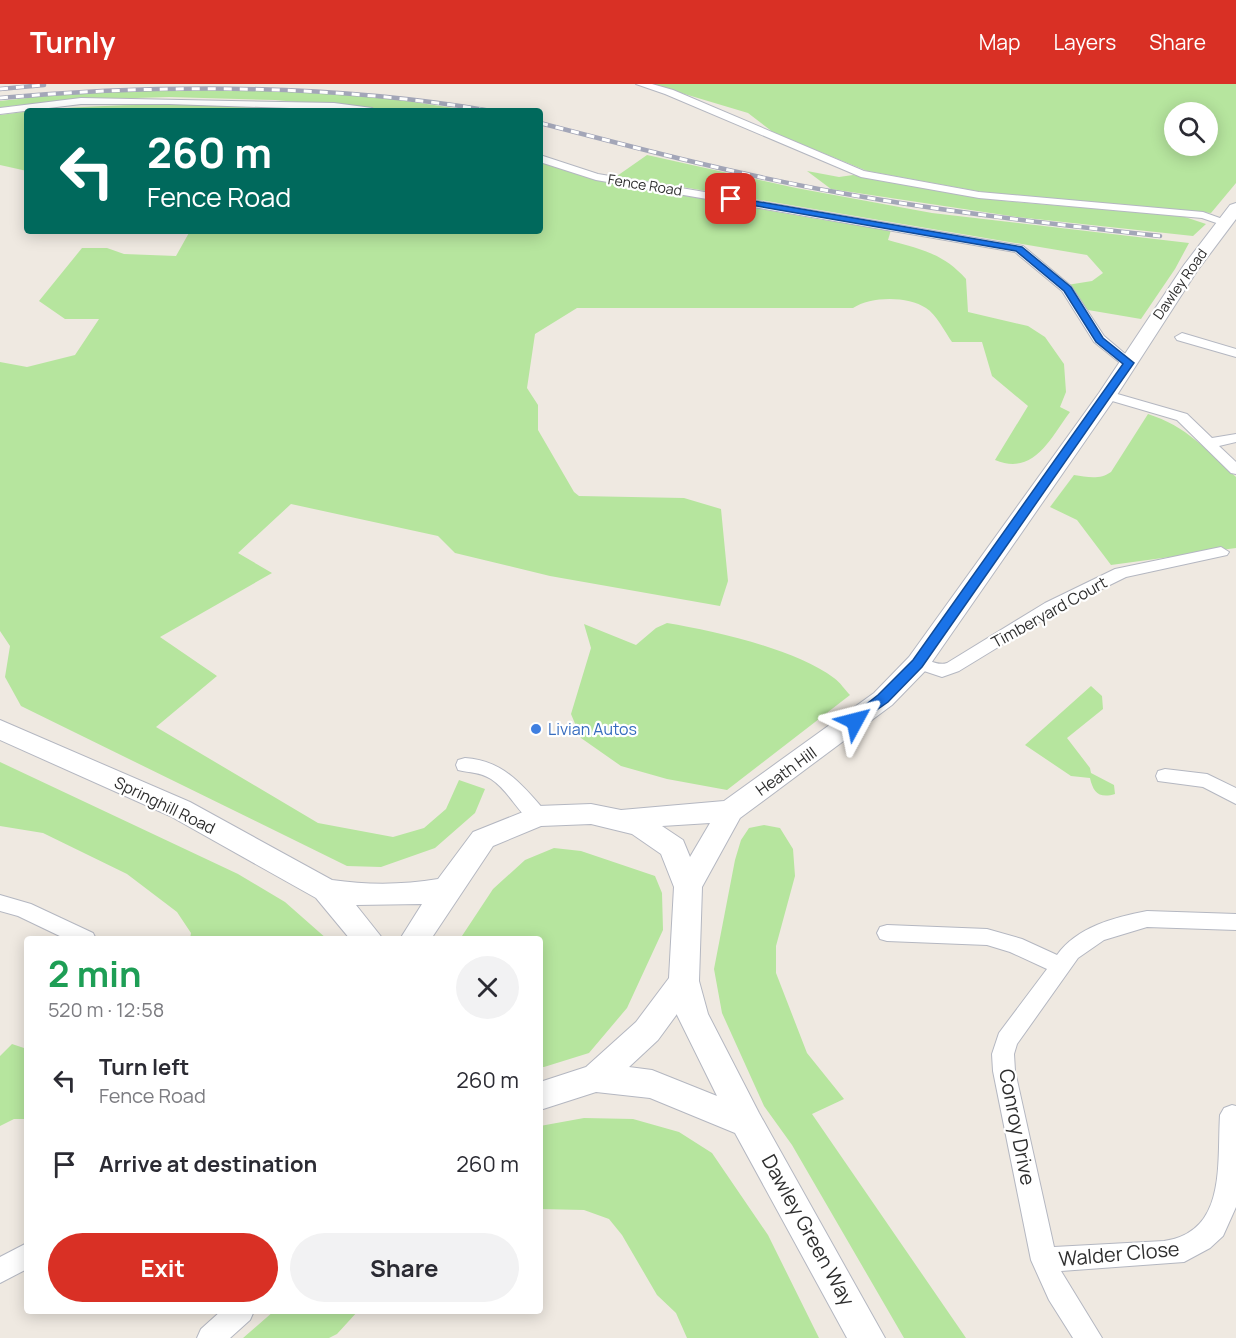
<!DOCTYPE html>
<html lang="en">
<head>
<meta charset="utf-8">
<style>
  :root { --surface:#fff; --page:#f2f2f3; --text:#2b2b33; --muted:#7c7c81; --accent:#d93025 }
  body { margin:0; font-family:Manrope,sans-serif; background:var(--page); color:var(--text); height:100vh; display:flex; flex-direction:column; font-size:22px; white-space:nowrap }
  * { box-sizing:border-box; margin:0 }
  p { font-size:20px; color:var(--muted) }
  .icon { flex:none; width:33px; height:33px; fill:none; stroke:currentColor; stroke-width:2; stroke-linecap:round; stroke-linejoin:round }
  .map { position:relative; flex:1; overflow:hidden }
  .details { position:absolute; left:24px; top:852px; width:519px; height:378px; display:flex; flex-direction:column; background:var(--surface); border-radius:6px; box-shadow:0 3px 15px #0003 }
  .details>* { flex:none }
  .banner { position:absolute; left:24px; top:24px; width:519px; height:126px; border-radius:6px; box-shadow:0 3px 15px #0003; background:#00695c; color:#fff; overflow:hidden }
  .fabs { position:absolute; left:1164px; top:18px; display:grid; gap:12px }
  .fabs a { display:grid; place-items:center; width:54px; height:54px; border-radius:50%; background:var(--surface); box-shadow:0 3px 15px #0003; font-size:30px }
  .pin { position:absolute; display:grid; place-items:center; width:51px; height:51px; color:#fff; margin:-26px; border-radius:12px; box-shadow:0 3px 9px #0006 }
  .me { position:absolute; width:66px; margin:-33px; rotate:52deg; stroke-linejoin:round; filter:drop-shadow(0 0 4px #0008) }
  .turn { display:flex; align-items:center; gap:21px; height:126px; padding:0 24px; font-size:27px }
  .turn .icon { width:78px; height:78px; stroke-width:2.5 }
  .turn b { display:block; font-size:42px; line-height:51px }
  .round { display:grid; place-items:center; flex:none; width:63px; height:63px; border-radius:32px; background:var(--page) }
  .headline { display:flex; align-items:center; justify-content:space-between; height:102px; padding:0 24px }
  h1 { font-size:36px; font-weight:700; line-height:45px; color:#1e9e55 }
  .action { display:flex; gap:12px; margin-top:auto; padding:12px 24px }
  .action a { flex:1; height:69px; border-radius:36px; background:var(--accent); color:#fff; font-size:24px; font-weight:700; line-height:69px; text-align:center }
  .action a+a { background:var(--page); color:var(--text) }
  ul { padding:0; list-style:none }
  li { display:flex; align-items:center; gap:18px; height:84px; padding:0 24px }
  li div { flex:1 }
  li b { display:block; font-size:22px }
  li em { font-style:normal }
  header { display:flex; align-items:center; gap:36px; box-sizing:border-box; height:84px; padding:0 30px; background:var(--accent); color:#fff }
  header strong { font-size:28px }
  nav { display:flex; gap:33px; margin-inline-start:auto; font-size:21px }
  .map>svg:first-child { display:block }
  .green { fill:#b6e59e; fill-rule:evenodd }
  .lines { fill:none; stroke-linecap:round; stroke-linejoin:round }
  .street-casing { stroke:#b4b7c1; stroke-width:2 }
  .secondary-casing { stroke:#b4b7c1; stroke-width:2 }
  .street { fill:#fff; fill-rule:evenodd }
  .secondary { fill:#fff; fill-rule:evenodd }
  .rail-casing { stroke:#a3a6b8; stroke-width:4.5 }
  .rail { stroke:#fff; stroke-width:3; stroke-dasharray:8; stroke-linecap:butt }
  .route { fill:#1a73e8; stroke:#114b97; stroke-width:1.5 }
  .shop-dot { fill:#3f7fe0; stroke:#fff; stroke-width:2 }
  .labels { text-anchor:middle; stroke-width:4.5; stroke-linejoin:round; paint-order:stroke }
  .far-street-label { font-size:14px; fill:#2e2e2e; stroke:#fff }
  .street-label { font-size:16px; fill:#2e2e2e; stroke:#fff }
  .shop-label { font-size:16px; fill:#366cbe; stroke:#fff; text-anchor:start }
  .near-street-label { font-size:20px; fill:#2e2e2e; stroke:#fff }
</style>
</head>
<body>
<header>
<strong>Turnly</strong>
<nav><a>Map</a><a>Layers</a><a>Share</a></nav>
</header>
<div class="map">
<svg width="1236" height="1254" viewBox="0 0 1236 1254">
  <rect width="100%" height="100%" fill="#efe9e1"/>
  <path class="green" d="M 651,0 L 1236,0 L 1236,99 L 1211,129 L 982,108 L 867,87 L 774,49 L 748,29 ZM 1174,28 L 1208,28 L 1208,62 L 1174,62 Z
    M 242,5 L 344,8 L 475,27 L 393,27 L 275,16 L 169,13 L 71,16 L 0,25 L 0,17 L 92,7 Z
    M 199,20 L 348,27 L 27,27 L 27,87 L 0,81 L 0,31 C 66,21 132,21 199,20 Z
    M 647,71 L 796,104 L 932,129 L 1189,159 L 1175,185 L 1141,235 L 1088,226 L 1067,201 L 1092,197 L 1103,189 L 1087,171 L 617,92 Z
    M 540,78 L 595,96 L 817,135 L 891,146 L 888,156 C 920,165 943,169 966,195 L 968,228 L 1028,242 L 1045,253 L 1064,280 L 1066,308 L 1060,323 L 1070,328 C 1050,355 1034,392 995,376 L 1028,322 L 992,292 L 982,258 L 952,258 C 945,248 936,230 926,224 C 908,212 871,212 853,224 L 577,224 L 535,250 L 527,304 L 538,321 L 538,346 L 574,408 L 579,412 L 684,414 L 721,425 L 728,497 L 720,522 L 550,492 L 455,469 L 438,452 L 291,420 L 238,469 L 272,489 L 160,553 L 217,592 L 156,643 L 318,739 L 393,753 L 424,744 L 446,725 L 459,696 L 485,705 L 475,729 L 435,764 L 381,783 L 347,782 L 21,622 L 5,593 L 10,562 L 0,547 L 0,278 L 27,283 L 75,271 L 99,235 L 65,235 L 39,217 L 82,164 L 107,164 L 124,170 L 176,172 L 190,147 L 540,147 Z
    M 807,87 L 839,93 L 853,91 L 1005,117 L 1182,132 L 1206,140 L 1193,152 L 1017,133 L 831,105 Z
    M 1148,330 C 1186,342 1207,366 1236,393 L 1236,464 L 1111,481 L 1077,436 L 1050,423 L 1074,391 C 1087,393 1100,396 1111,388 Z
    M 667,539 C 715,547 795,565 834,594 C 840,598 845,606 850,611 L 727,706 L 667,695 L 621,682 L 581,654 L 571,630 L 591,564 L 584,540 L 636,561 L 656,544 Z
    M 1091,602 L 1102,612 L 1103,625 L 1067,654 L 1090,684 L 1091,689 L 1114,701 L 1115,710 C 1099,715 1093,708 1090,694 L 1071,692 L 1025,661 Z
    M 0,678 L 238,790 L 285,818 L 327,855 L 190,855 L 191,849 L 177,828 L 127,790 L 43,749 L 0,742 Z
    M 764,741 L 780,744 L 793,765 L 795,792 L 776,862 L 776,889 L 807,969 L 844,1015 L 812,1030 L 966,1254 L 904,1254 L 792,1061 L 764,1022 L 722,929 L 714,885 L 735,776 L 741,756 L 749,744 Z
    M 554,764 L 581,767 L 655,792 L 662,809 L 663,846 L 627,924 L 589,969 L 544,983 L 540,983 L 540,855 L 460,855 L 493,805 L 525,776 Z
    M 12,960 L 27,965 L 27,1035 L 14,1035 L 0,1042 L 0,972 Z
    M 584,1034 L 633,1035 L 679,1048 L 712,1069 L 768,1151 L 819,1254 L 687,1254 L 676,1229 L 657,1211 L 622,1151 L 609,1135 L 584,1126 L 540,1125 L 540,1042 Z
    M 274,1227 L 358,1227 L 337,1250 L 329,1254 L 243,1254 Z"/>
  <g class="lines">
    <g class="street-casing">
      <path id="street" d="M 636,0 L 652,0 L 673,6 L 864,87 L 979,108 L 1203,128 L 1231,138 L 1225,142 L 1202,134 L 979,114 L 861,93 L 665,10 Z
        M 81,14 L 334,19 L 372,24 L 377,27 L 169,20 L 81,20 L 0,30 L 0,24 Z
        M 540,71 L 598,90 L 1023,162 L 1071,202 L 1104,252 L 1136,279 L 1129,283 L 1124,282 L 1094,258 L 1062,207 L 1015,168 L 596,96 L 540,78 Z
        M 1182,249 L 1236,265 L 1236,273 L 1177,256 L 1175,253 Z
        M 1107,307 L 1187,330 L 1212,354 L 1236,350 L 1236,358 L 1219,362 L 1236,378 L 1236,390 L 1231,389 L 1177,336 L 1102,314 L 1100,311 Z
        M 1221,463 L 1229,468 L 1227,471 L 1126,493 L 1057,527 L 959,587 L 942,593 L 912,583 L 909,579 L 912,575 C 924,571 935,583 947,579 L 1045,519 L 1115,485 Z
        M 465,674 C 502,676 522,700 545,727 L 548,732 L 545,737 C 540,739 535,740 531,737 C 517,727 508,706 491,695 C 480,688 470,689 458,686 L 456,681 L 458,676 Z
        M 1165,685 L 1207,690 L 1236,704 L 1236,720 L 1203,703 L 1158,697 L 1156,692 L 1158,687 Z
        M 0,811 L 31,820 L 93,849 L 96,855 L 66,855 L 18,832 L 0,827 Z
        M 1147,827 L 1236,830 L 1236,846 L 1147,843 L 1104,856 L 1078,874 L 1017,960 L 1014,970 L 1015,987 L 1054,1163 L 1164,1157 C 1227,1148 1217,1080 1220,1031 L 1224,1024 L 1232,1021 L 1236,1022 L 1236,1123 L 1223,1152 L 1210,1164 L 1184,1178 L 1061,1187 L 1102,1254 L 1073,1254 L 1049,1216 L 1031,1176 L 993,987 L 992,970 L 999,949 L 1047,885 L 1010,868 L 987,861 L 887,857 L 880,855 L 877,849 L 880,843 L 887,841 L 987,845 L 1022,855 L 1057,871 C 1077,843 1115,833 1147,827 Z
        M 27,1159 L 27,1185 L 0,1199 L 0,1173 Z
        M 221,1227 L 254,1227 L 250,1236 L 230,1254 L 197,1254 L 201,1245 Z"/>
    </g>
    <g class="secondary-casing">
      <path id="secondary" d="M 1236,119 L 1236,135 L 1197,187 L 1117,311 L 927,585 L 892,621 L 740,734 L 702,803 L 699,897 L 708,930 L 759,1029 L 885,1254 L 847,1254 L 735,1049 L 650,1014 L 596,1008 L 540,1026 L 540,998 L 586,983 L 636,938 L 669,894 L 674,803 L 661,770 L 632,750 L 591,740 L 541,742 L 493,762 L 431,855 L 400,855 L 422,820 L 356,821 L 383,855 L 350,855 L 316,814 L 170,732 L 0,656 L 0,636 L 190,718 L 332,796 C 367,801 403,801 438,795 L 473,748 L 538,722 L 591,720 L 621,726 L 724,717 L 874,609 L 909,573 L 1099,309 L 1184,181 L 1230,121 ZM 710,739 L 690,773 L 683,756 L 662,742 ZM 677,930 L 677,931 L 717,1012 L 652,986 L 629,983 L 658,956 Z"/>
    </g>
    <use href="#street" class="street"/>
    <use href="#secondary" class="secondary"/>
    <g class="rail-casing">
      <path id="rail" d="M 0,5 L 44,1
        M 0,14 C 160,0 333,0 491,27
        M 540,39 C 640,65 739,91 841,109 C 946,128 1053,140 1160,152"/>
    </g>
    <use href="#rail" class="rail"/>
  </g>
  <path class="route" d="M 731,113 L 1022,163 L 1071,203 L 1103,254 L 1134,279 L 922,583 L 888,618 L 855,641 L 848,637 L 850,633 L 878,611 L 913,576 L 1123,280 L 1096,258 L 1064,207 L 1016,167 L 728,117 L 726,115 Z"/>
  <circle class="shop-dot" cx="536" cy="645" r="6"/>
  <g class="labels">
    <g class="far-street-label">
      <text transform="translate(645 101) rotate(9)" y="5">Fence Road</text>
      <text transform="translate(1180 200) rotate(-55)" y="5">Dawley Road</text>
    </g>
    <g class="street-label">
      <text transform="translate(1049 528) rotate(-29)" y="6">Timberyard Court</text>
      <text transform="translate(786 687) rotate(-36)" y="6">Heath Hill</text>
      <text transform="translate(165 721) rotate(26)" y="6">Springhill Road</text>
    </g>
    <g class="shop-label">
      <text x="548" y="651">Livian Autos</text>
    </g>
    <g class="near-street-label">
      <text transform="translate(1017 1043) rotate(79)" y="7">Conroy Drive</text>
      <text transform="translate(808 1146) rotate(61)" y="7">Dawley Green Way</text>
      <text transform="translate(1119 1170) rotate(-5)" y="7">Walder Close</text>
    </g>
  </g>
</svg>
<div class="fabs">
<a><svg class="icon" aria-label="search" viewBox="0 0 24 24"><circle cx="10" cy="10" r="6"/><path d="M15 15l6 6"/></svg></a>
</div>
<div class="pin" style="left:731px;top:115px;background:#d93025"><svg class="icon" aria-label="arrive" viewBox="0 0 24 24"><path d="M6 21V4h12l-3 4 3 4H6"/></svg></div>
<svg class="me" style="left:855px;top:637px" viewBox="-20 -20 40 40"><path d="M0-17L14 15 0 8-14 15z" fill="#1a73e8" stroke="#fff" stroke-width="4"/></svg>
<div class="banner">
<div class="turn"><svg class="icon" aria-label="left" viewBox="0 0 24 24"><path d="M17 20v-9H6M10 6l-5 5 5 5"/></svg><div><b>260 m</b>Fence Road</div></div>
</div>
<section class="details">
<div class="headline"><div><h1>2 min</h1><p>520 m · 12:58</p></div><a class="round"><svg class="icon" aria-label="close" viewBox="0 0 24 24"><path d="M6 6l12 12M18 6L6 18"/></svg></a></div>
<ul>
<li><svg class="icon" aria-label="left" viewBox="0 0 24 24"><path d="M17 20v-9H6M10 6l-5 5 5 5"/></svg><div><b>Turn left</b><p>Fence Road</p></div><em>260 m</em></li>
<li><svg class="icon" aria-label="arrive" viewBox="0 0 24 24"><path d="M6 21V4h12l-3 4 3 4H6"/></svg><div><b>Arrive at destination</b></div><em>260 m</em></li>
</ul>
<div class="action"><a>Exit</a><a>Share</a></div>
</section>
</div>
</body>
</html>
